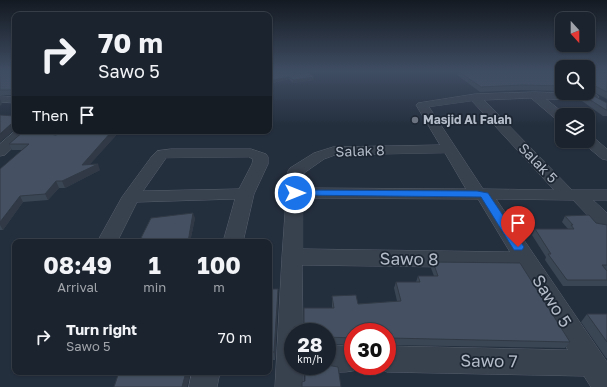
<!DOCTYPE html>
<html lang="en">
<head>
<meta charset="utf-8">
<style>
  :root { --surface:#1b232e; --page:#242b36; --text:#f1f3f6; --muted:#a0a4aa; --line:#39404a }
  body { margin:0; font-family:"Golos Text",sans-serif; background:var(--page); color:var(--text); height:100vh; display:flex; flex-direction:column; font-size:15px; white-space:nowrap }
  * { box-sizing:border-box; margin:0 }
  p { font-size:13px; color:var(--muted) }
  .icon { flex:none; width:22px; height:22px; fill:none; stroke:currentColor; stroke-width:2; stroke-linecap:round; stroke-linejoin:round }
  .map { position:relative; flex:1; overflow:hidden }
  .panel { position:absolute; left:12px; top:239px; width:260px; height:136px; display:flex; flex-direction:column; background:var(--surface); border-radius:8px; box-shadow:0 1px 3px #0004,0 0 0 1px var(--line) }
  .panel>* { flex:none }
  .top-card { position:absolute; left:12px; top:12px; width:260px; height:122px; border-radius:8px; box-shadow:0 1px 3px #0004,0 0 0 1px var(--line); background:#1b232e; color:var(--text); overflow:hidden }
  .needle { width:26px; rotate:159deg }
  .tools { position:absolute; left:555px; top:12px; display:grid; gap:8px }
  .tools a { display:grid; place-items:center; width:40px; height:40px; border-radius:8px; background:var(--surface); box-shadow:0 1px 3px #0004,0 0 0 1px var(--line); font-size:20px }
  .speed { position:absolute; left:284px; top:323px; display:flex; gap:8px; font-size:20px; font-weight:700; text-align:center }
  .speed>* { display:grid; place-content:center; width:52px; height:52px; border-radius:50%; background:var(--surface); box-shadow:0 1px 3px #0004,0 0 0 1px var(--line); line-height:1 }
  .speed small { font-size:10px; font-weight:400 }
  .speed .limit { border:6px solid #d22; background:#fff; color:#111 }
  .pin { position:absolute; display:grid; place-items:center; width:34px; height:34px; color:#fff; margin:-41px -17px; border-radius:50% 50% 50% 0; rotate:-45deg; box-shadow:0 0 4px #0007 }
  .pin .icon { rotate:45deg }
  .me { position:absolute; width:44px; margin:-22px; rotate:90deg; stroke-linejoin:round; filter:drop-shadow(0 0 3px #0008) }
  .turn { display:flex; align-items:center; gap:14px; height:84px; padding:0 20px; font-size:18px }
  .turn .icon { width:52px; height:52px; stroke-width:2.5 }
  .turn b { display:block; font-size:28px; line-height:34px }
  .then { display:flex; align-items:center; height:38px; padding:0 20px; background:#0003; gap:8px; font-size:15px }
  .eta { display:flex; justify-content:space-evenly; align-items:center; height:68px; text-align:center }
  .eta b { font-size:24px; font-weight:700; line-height:28px }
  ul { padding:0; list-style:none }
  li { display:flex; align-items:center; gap:12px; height:60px; padding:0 20px }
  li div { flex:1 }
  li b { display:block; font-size:15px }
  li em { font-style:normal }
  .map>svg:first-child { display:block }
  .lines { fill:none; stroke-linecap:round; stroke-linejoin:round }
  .minor-casing { stroke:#565f6c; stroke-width:1 }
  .minor { fill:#38414e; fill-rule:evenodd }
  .wall { fill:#3b4654 }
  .shaded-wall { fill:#303945 }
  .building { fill:#455162; stroke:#303945 }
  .route { fill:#1a73e8; stroke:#114b97 }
  .worship-dot { fill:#6b7280; stroke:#1d2633; stroke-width:1.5 }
  .labels { text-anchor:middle; stroke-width:3.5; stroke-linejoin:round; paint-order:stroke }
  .far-poi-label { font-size:12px; font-weight:bold; fill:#b4bcc9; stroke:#1d2633; text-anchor:start }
  .street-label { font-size:14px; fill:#b4bcc9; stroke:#1d2633 }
  .near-street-label { font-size:17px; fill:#b4bcc9; stroke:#1d2633 }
</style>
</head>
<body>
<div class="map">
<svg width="607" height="387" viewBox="0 0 607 387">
  <rect width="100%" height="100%" fill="#242f3e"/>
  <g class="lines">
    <g class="minor-casing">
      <path id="minor" d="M 288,71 L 299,71 L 294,74 L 290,73 Z
        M 534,92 L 593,94 L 597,95 L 599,97 L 597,99 L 593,100 L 546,99 L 566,115 L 562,115 L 562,122 L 558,121 L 531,98 L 484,100 L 572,190 L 607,190 L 607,200 L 593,200 L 607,213 L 607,230 L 600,228 L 573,200 L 496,199 L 607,362 L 607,387 L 591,387 L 584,376 L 387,372 L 378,368 L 377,366 L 387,366 L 387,346 L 568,350 L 519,268 L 302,265 L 303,332 L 293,332 L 293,366 L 303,366 L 303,387 L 275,387 L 282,257 L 288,171 L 290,168 L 314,153 L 333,147 L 440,145 L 416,105 L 418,103 L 475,94 ZM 472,101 L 554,190 L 483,189 L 429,107 ZM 445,153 L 466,189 L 304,188 L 304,173 L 324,159 L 335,155 ZM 303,198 L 478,199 L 510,252 L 303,249 Z
        M 0,96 L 15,97 L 15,103 L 0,102 Z
        M 15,131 L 30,131 L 5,155 L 0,156 L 0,144 Z
        M 588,136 L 593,137 L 607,149 L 607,160 L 602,159 L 583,143 L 582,141 L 588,141 Z
        M 171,149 L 251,149 L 266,154 L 268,157 L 268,164 L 254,194 L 243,242 L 223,242 L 235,199 L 137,202 L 117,242 L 97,242 L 122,197 L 152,156 L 157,151 ZM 249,157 L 253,159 L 252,164 L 239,189 L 143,191 L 166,158 Z
        M 327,345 L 353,346 L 353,366 L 363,366 L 362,368 C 348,374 332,373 318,367 L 327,366 Z
        M 192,372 L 220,372 L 217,387 L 189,387 Z"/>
    </g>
    <use href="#minor" class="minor"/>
  </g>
  <path class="wall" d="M 0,71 L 15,71 L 15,94 L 13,95 L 0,95 Z
    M 269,71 L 289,71 L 314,77 L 314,80 L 293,83 L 289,79 L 269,84 Z
    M 458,71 L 562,71 L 562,91 L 521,90 L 480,92 L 457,75 Z
    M 588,71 L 589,72 L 607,72 L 607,99 L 588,89 Z
    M 584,96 L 607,103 L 607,116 L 603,116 L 582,101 Z
    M 15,116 L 15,130 L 14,130 L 0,142 Z
    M 23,131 L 56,131 L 53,135 L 55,135 L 64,133 L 66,131 L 119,131 L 119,132 L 90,164 L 100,170 L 65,188 L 59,188 L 48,200 L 23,202 L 3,230 L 0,230 L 0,169 L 22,150 L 12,150 L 9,144 Z
    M 565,216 L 607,225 L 607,286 L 563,286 L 545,260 L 546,257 L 532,235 L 535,229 L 568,229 L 562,222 Z
    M 195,218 L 190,242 L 142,242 L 141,238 Z
    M 433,262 L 570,342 L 565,348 L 387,345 L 387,332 L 353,332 L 353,345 L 327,344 L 304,326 L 332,308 L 332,296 L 358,304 L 397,301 L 394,288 L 396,282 L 416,282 L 418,276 L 434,276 L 431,268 Z
    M 269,289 L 278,289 L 278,297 L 275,360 L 269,360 Z
    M 587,314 L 607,314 L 607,358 L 606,358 L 581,322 Z"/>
  <path class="shaded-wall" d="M 289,77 L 289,79 L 269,84 L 269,81 Z
    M 314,77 L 314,80 L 293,83 L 293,80 Z
    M 15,88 L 15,94 L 13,95 L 11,90 Z
    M 0,99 L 2,104 L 0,106 Z
    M 11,124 L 14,130 L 0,142 L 0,134 Z
    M 49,131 L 56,131 L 52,136 Z
    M 112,131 L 119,131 L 119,132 L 84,171 L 82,165 Z
    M 98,164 L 100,170 L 65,188 L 62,181 Z
    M 56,181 L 59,188 L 48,200 L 45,194 Z
    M 20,196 L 23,202 L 3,230 L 0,225 L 0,222 Z
    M 193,213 L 195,218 L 190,242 L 188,242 Z
    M 278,289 L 278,297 L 275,360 L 274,352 Z
    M 186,372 L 191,372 L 187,387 L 182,387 Z"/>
  <path class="building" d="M 0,71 L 15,71 L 15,88 L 11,90 L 0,90 Z
    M 269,71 L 289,71 L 295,72 L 298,71 L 307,71 L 314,77 L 293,80 L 289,77 L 269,81 Z
    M 458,71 L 562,71 L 562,86 L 523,85 L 481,87 Z
    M 588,71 L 589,71 L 589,72 L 607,72 L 607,92 L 591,84 L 589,84 L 589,86 L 588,86 Z
    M 584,96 L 594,96 L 607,103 L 607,110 L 606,110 Z
    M 0,115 L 15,116 L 15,124 L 11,124 L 0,134 Z
    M 24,131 L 49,131 L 51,134 L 55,135 L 64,133 L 66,131 L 112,131 L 82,165 L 98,164 L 62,181 L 56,181 L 45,194 L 20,196 L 0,222 L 0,169 L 29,144 L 9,144 Z
    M 193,213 L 188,242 L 161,242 L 141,238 L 151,218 Z
    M 589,215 L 596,223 L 607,225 L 607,265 L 602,265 L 607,271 L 607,280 L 567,280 L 548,254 L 551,254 L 535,229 L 574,229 L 571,225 L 573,225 L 565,216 Z
    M 433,262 L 520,263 L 570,342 L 389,338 L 387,341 L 387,332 L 353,332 L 353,338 L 327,337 L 327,332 L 294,332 L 294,327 L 304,326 L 304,308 L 334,308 L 332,296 L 356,295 L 358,304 L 401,301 L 396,282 L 420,282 L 418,276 L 438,276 Z
    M 269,289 L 278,289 L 274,352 L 269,352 Z
    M 587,314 L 607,314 L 607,342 Z
    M 327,365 L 338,367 L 341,387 L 302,387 L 302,382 L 305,381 L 305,366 L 327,366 Z
    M 119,372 L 186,372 L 182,387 L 114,387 Z"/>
  <linearGradient id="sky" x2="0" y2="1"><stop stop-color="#141a22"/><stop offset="0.57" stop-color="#3f4d63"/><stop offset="1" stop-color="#3f4d63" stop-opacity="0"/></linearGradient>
  <rect width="607" height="125" fill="url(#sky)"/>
  <path class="route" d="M 295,190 L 477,191 L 488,193 L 524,247 L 522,250 L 514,250 L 481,197 L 292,195 L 291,193 L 292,191 Z"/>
  <circle class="worship-dot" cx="415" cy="120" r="4"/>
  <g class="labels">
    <g class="far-poi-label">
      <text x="423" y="124">Masjid Al Falah</text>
    </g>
    <g class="street-label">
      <text transform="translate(360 151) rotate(-2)" y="5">Salak 8</text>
      <text transform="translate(538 163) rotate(46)" y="5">Salak 5</text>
    </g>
    <g class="near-street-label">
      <text transform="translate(409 259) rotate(1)" y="6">Sawo 8</text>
      <text transform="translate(552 301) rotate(58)" y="6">Sawo 5</text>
      <text transform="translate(489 361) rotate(1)" y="6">Sawo 7</text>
    </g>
  </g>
</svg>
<div class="tools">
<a><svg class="needle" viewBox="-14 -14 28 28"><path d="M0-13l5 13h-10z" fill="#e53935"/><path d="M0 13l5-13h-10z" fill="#a0a4aa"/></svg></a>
<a><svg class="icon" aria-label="search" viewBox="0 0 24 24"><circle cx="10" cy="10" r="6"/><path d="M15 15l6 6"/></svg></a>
<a><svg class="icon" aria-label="layers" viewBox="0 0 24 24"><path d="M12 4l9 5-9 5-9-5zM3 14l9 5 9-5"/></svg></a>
</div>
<div class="speed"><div>28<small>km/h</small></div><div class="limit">30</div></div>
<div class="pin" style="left:518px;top:247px;background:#d93025"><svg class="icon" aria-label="arrive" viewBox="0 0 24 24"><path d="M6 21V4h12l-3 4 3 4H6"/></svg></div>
<svg class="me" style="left:295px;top:193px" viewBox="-20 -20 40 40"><circle r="17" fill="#1a73e8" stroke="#fff" stroke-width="3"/><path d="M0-11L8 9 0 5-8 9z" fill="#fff"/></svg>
<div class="top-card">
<div class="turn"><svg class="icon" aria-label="right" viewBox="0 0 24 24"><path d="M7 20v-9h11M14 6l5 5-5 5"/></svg><div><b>70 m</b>Sawo 5</div></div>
<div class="then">Then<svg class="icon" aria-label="arrive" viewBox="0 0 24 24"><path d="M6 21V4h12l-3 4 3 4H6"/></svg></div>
</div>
<section class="panel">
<div class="eta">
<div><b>08:49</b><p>Arrival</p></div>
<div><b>1</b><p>min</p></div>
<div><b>100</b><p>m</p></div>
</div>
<ul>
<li><svg class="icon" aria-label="right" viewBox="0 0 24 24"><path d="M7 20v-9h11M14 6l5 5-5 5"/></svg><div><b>Turn right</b><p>Sawo 5</p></div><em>70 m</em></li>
</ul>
</section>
</div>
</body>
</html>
